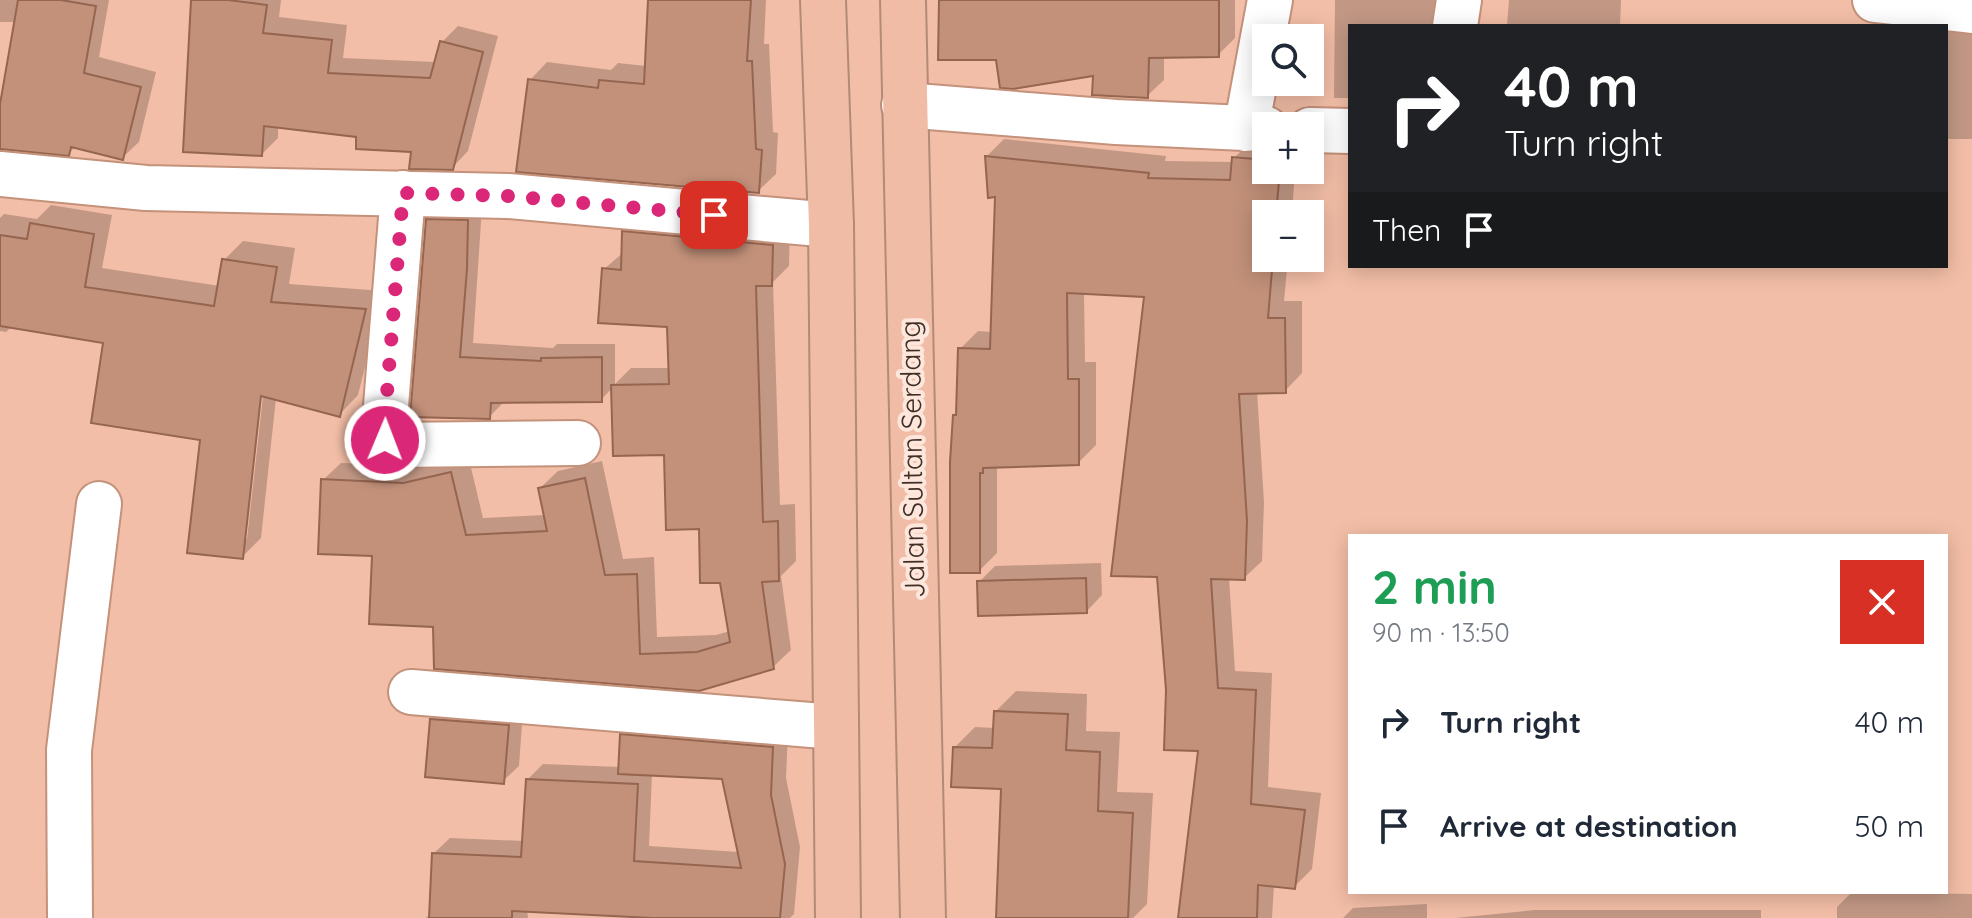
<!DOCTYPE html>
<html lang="en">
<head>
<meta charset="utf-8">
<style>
  :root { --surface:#fff; --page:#f2f2f3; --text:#1f2937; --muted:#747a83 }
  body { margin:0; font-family:Quicksand,sans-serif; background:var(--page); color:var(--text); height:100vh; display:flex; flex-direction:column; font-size:30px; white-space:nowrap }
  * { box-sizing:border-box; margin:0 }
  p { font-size:26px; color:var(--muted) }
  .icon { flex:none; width:44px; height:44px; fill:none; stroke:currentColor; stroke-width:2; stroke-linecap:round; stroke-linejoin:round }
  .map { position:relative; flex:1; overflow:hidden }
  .side { position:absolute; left:1348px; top:534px; width:600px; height:360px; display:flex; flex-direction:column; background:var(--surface); border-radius:0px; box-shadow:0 4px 20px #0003 }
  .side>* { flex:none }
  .top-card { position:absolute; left:1348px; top:24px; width:600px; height:244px; border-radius:0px; box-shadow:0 4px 20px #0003; background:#202124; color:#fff; overflow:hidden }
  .fabs { position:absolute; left:1252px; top:24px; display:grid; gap:16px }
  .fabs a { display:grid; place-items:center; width:72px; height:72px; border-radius:0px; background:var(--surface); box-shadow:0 4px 20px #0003; font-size:40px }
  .pin { position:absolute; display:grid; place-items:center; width:68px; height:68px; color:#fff; margin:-34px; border-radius:16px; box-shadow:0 4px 12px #0006 }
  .me { position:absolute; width:88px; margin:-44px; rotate:1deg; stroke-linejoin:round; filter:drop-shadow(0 0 6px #0008) }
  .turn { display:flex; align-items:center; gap:28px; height:168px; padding:0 24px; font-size:36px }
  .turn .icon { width:104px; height:104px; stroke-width:2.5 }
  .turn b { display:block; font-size:56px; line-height:68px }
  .then { display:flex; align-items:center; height:76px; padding:0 24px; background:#0003; gap:16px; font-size:30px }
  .round { display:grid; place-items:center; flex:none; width:84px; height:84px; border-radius:0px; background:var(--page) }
  .headline { display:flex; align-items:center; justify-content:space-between; height:136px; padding:0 24px }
  h1 { font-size:48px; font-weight:700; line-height:60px; color:#1e9e55 }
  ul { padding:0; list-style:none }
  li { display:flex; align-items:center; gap:24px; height:104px; padding:0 24px }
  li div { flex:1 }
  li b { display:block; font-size:30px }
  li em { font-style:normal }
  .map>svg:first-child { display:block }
  .shadow { fill:#0003; fill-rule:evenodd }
  .building { fill:#c3917a; stroke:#956550; stroke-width:2 }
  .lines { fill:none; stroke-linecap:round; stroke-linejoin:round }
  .minor-casing { stroke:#c4917b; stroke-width:48 }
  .highway-casing { stroke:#b38a78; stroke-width:48 }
  .minor { stroke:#fff; stroke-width:44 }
  .highway { stroke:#f0bca5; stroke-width:44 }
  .route { stroke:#db2777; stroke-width:14; stroke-dasharray:0 25.2 }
  .labels { text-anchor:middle; stroke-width:8; stroke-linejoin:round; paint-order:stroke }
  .street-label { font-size:28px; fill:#422d24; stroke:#fde7dd }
</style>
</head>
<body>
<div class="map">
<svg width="1972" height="918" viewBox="0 0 1972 918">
  <rect width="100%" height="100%" fill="#f3bea7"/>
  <path class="shadow" d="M 0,0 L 109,0 L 99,57 L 156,72 L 139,142 L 122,158 L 76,146 L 69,153 L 0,147 L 0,116 L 16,22 L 0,22 Z
    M 193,0 L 281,0 L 279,17 L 347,25 L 343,58 L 436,62 L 442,42 L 458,26 L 498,36 L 468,151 L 452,168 L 414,150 L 358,135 L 278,126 L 278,138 L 262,154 Z
    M 650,0 L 766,0 L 764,44 L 769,44 L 773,132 L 778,133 L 776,174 L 758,191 L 530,80 L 547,62 L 611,70 L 618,63 L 646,66 Z
    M 949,0 L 1235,0 L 1235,38 L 1218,55 L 1164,56 L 1164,80 L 1147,96 L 1095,74 L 998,58 Z
    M 1335,0 L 1449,0 L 1457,26 L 1350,26 L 1350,98 L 1334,98 Z
    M 1509,0 L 1621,0 L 1620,26 L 1507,26 Z
    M 1946,29 L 1972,29 L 1972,139 L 1946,139 Z
    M 1004,139 L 1166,156 L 1165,161 L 1234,162 L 1234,158 L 1252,140 L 1266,142 L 1266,170 L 1295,170 L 1292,214 L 1266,214 L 1266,258 L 1288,258 L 1284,301 L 1302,301 L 1302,373 L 1285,391 L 1257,391 L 1264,502 L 1262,561 L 1244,578 L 1229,578 L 1235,671 L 1272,673 L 1268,787 L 1321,793 L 1312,869 L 1294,887 L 1274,885 L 1272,918 L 1180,918 L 1201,749 L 1168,690 L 1147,295 L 1084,292 L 1085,362 L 1096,362 L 1096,445 L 1078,463 L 997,465 L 997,553 L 979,571 L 955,415 L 958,412 L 960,349 L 978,331 L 992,332 L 997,195 L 987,156 Z
    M 51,205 L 112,215 L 102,268 L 220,286 L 224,260 L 243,241 L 295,248 L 289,284 L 384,291 L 358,395 L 340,414 L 276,398 L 261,538 L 242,557 L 202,439 L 106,342 L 12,326 L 6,332 L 0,331 L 0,218 L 4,214 L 37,219 ZM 260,386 L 264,387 L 247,539 L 243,539 Z
    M 442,206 L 482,207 L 473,343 L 553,348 L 557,344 L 615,344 L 615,384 L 631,368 L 670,368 L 669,325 L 604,269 L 624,252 L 624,232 L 642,215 L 790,228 L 789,266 L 773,282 L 780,505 L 795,504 L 796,561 L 781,576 L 791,650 L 773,667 L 699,689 L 435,625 L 375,554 L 323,480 L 341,463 L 422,466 L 468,455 L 483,518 L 546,515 L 540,488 L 558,471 L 602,461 L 623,559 L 654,557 L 657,637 L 716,635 L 730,631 L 722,581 L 666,452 L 613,387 L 601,400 L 503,403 L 489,417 L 412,415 L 428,220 Z
    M 1101,563 L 1102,595 L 1087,611 L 979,582 L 995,566 Z
    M 1016,691 L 1087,694 L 1086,731 L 1120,732 L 1117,792 L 1153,793 L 1147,904 L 1133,918 L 998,918 L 1003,787 L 955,747 L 975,727 L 995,728 L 996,711 Z
    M 448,704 L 523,710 L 519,766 L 503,781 L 432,720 Z
    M 637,719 L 788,732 L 786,778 L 800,847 L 794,914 L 790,918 L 664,918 L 527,910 L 528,918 L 426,918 L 431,913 L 434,853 L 450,838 L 524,841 L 527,780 L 543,764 L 620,767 L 622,735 ZM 652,774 L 723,777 L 739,852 L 649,846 Z
    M 1852,892 L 1972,894 L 1972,918 L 1837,918 L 1837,907 Z
    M 1427,904 L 1427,918 L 1343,918 L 1353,908 Z
    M 1535,910 L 1761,910 L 1761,918 L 1455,918 Z"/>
  <path class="building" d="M 18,0 L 61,0 L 96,6 L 84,73 L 141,87 L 123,160 L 71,147 L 69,156 L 0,149 L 0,104 Z
    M 191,0 L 228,0 L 267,5 L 263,33 L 332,40 L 328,73 L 430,78 L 440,41 L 483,52 L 453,170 L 409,169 L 411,152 L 356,149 L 356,137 L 264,126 L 262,156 L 183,152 Z
    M 648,0 L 751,0 L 747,61 L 752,61 L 756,149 L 762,150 L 759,193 L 516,172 L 528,79 L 598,88 L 599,80 L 644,84 Z
    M 939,0 L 1219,0 L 1219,57 L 1149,58 L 1148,98 L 1092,95 L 1093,76 L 1013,89 L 1000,88 L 996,60 L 938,60 Z
    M 985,156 L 1149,173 L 1148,178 L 1230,180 L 1232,157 L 1266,160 L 1266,170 L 1280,170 L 1276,214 L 1266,214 L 1266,258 L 1273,258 L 1268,318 L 1285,318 L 1286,393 L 1239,394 L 1247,521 L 1245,580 L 1211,579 L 1218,688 L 1256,690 L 1251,804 L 1305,810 L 1295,889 L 1258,885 L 1257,918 L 1178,918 L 1198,751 L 1164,750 L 1166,690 L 1157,577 L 1111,576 L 1144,297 L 1067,293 L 1068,379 L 1079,379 L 1079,465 L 983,468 L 983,473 L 980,473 L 980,573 L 950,573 L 950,462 L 953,415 L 956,415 L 958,348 L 990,349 L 995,197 L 988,198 Z
    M 426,219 L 468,220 L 467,269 L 460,357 L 541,361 L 541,358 L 602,357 L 602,402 L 491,403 L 490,419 L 410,417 Z
    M 30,223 L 94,234 L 85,287 L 214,306 L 222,259 L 277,267 L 271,302 L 366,309 L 340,417 L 261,396 L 243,559 L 187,553 L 200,440 L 91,423 L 103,343 L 0,326 L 0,235 L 27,239 Z
    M 622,231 L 773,245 L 772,286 L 756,286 L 763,522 L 778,521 L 779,581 L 762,582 L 774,669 L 699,691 L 434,669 L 433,627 L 369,624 L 372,556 L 318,554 L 321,479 L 403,483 L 451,472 L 466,535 L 547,531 L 538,488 L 585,478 L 605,575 L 637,574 L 640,654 L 697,652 L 730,642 L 720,583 L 700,583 L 699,529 L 666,530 L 664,455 L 613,456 L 611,385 L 669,384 L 667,327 L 598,323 L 602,268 L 621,270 Z
    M 1086,578 L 1087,613 L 978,616 L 977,581 Z
    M 994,711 L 1068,714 L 1066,750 L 1100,752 L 1098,811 L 1133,813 L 1128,918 L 996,918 L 1001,789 L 951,787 L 953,747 L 992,748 Z
    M 430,719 L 509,725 L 504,784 L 425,777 Z
    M 620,734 L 773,747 L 771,795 L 785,864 L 780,918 L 652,918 L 512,911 L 512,918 L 429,918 L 432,853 L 521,857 L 526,779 L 638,784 L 634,861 L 741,868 L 722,779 L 618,774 Z"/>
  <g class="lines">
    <g class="minor-casing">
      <path id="minor" d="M 1875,0 L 1972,11
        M 1455,26 L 1459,0
        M 904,105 L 1116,122 L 1266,129
        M 1246,129 L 1270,0
        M 1310,130 L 1350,131
        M 0,174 L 146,188 L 508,196 L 831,225
        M 403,193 L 384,431 L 385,440 L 390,445 L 578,443
        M 411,692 L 835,727
        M 70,918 L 69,750 L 99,504"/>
    </g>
    <g class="highway-casing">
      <path id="highway" d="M 823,0 L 831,225 L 838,918
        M 903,0 L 923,918"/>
    </g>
    <use href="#minor" class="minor"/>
    <use href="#highway" class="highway"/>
  </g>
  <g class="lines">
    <path class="route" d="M 385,440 L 384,431 L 403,193 L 508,196 L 714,215"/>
  </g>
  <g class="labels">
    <g class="street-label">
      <text transform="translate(912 459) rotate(-91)" y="10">Jalan Sultan Serdang</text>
    </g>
  </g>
</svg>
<div class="fabs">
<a><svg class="icon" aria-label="search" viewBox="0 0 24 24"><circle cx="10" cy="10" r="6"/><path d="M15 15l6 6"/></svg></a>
<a>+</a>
<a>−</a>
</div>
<div class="pin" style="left:714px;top:215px;background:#d93025"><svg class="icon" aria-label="arrive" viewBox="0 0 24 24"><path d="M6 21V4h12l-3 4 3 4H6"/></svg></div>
<svg class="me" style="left:385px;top:440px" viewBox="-20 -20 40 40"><circle r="17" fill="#db2777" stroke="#fff" stroke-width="3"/><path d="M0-11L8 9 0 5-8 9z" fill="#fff"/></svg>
<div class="top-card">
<div class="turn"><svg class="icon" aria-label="right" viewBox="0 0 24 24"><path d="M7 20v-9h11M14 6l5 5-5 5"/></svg><div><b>40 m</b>Turn right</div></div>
<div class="then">Then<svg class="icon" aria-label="arrive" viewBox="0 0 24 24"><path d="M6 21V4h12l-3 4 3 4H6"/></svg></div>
</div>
<section class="side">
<div class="headline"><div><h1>2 min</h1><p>90 m · 13:50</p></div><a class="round" style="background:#d93025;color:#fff"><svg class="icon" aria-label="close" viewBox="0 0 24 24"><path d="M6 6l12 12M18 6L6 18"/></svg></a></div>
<ul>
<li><svg class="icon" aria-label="right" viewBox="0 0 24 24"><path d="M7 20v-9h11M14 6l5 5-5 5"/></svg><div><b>Turn right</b></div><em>40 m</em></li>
<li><svg class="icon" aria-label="arrive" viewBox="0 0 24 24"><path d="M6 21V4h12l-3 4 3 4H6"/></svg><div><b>Arrive at destination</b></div><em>50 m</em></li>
</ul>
</section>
</div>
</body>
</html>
